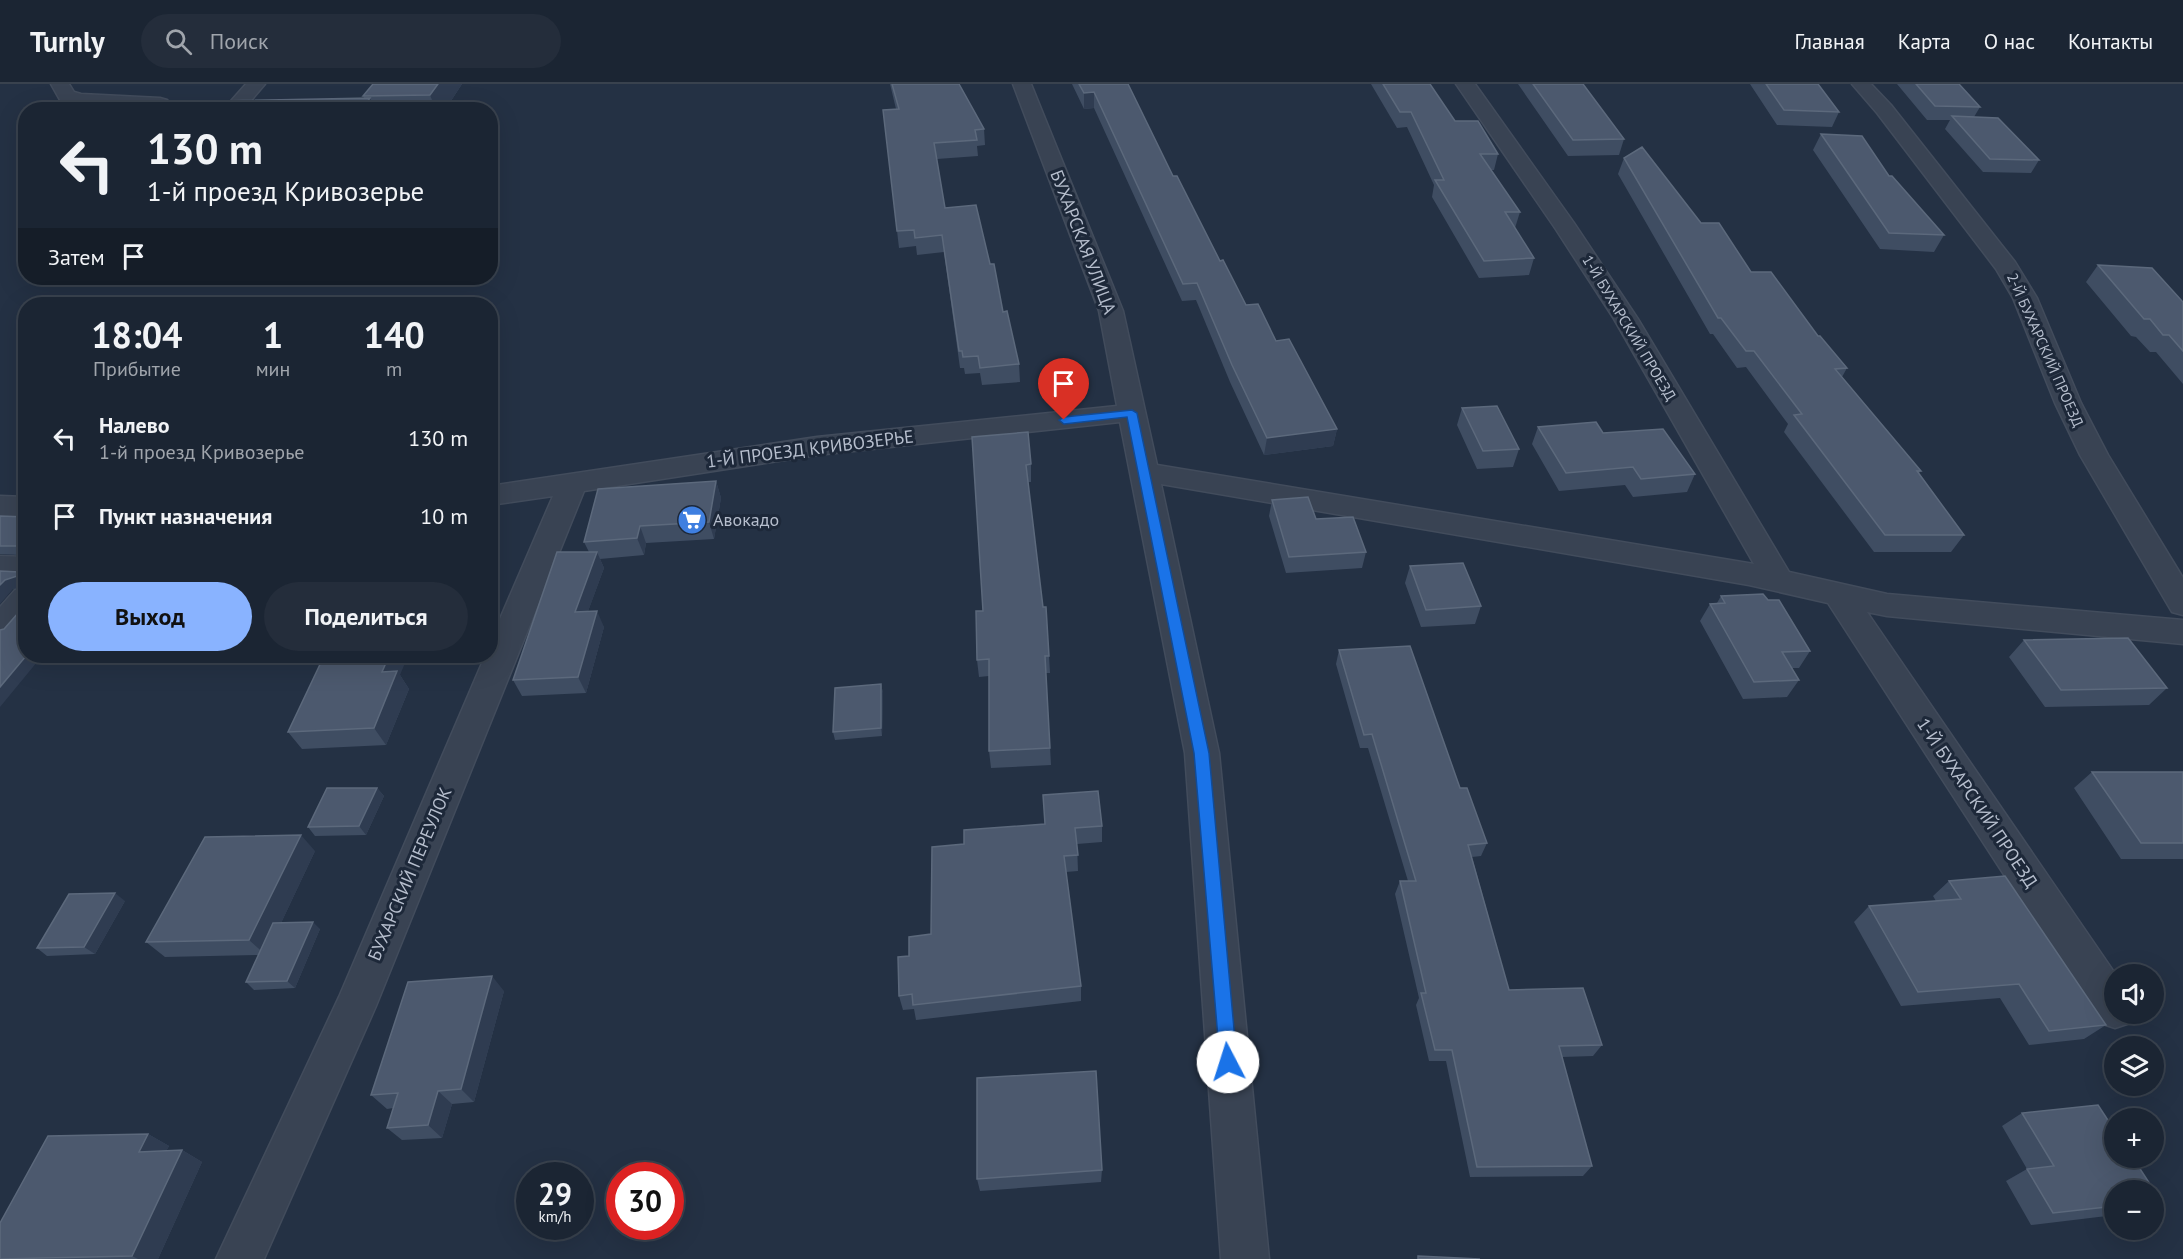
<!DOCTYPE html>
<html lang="ru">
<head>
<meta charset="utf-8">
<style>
  :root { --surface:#1b2533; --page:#242d3b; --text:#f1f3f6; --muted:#a0a5ac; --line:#39424e; --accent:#89b3ff }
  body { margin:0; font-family:"PT Sans",sans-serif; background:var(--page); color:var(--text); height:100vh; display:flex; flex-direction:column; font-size:22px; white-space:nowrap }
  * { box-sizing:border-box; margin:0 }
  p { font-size:20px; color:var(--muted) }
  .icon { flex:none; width:33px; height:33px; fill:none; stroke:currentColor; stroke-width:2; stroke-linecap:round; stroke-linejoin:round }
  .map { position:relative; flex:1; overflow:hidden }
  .panel { position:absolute; left:18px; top:213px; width:480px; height:366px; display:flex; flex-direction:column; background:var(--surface); border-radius:24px; box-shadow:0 6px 24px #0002,0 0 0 2px var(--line) }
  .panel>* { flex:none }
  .banner { position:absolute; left:18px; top:18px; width:480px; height:183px; border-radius:24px; box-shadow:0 6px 24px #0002,0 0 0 2px var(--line); background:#1b2533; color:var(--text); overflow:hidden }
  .tools { position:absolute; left:2104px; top:880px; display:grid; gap:12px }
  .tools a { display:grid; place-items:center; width:60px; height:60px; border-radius:50%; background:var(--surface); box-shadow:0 6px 24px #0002,0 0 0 2px var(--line); font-size:30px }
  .speed { position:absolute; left:516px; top:1078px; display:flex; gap:12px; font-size:30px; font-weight:700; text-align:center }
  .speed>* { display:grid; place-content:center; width:78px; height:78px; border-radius:50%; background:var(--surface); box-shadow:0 6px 24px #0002,0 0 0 2px var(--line); line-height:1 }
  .speed small { font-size:15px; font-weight:400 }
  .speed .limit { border:9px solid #d22; background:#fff; color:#111 }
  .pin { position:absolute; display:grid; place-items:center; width:51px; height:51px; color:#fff; margin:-62px -26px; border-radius:50% 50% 50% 0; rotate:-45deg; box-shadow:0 0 6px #0007 }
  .pin .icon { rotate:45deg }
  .me { position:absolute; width:66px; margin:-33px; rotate:355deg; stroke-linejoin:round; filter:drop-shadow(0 0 4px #0008) }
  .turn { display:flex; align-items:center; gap:21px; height:126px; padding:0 30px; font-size:27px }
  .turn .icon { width:78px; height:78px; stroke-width:2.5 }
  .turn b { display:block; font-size:42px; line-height:51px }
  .then { display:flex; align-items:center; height:57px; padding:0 30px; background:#0003; gap:12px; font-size:22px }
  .eta { display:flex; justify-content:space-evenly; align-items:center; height:102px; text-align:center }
  .eta b { font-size:36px; font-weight:600; line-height:42px }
  .button { display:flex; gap:12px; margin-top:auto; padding:12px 30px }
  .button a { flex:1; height:69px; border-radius:36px; background:var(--accent); color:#111; font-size:24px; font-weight:600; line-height:69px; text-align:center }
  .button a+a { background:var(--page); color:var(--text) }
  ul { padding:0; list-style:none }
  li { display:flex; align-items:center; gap:18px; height:78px; padding:0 30px }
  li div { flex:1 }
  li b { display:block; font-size:22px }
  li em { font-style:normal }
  header { display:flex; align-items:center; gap:36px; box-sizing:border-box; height:84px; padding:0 30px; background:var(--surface); border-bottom:2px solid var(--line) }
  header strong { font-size:28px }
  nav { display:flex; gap:33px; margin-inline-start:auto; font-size:21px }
  .search { width:420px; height:54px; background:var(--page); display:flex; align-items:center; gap:15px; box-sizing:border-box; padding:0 21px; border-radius:33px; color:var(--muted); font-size:22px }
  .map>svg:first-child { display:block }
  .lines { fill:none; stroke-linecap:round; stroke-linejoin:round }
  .minor-casing { stroke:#424c5c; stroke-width:3 }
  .minor { fill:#394353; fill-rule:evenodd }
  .wall { fill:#3f4d62 }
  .shaded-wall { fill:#2f3c51 }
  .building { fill:#4c596e; stroke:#5c697c; stroke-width:1.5 }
  .route { fill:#1a73e8; stroke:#114b97; stroke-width:1.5 }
  .labels { text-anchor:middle; stroke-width:6; stroke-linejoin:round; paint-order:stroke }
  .far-street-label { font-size:15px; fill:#b6becd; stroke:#1d2839 }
  .street-label { font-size:18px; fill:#b6becd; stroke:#1d2839 }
  .poi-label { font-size:18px; fill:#b6becd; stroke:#1d2839; text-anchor:start }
</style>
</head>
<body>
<header>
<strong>Turnly</strong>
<div class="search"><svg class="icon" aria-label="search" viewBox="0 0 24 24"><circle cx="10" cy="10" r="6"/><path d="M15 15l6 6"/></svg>Поиск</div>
<nav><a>Главная</a><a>Карта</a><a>О нас</a><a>Контакты</a></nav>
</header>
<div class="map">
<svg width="2183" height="1175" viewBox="0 0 2183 1175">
  <rect width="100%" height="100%" fill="#243144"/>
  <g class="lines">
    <g class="minor-casing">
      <path id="minor" d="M 51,0 L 69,0 L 74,8 L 81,10 L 160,14 L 167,16 L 170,20 L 167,24 L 161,26 L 79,22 L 60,16 Z
        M 246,0 L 265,0 L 243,26 L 223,26 Z
        M 1013,0 L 1031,0 L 1123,227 L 1157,381 L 1754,480 L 1614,235 L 1555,144 L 1456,0 L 1475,0 L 1574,139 L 1638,235 L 1789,488 L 1887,510 L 2183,536 L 2183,560 L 1887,532 L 1867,528 L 2116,891 L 2115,930 L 2133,930 L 2130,939 L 2115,944 L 2100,939 L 1828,519 L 1749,501 L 1161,400 L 1219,669 L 1269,1175 L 1221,1175 L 1185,669 L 1120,338 L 817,371 L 584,407 L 376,922 L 264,1175 L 216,1175 L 339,913 L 485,572 L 490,572 L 490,558 L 553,412 L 490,421 L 490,402 L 817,353 L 1117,322 L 1099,227 Z
        M 1852,0 L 1871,0 L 1891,21 L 2015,178 L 2037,214 L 2081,319 L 2108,371 L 2183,494 L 2183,531 L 2172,528 L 2080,371 L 2055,319 L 2013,214 L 1996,185 L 1877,29 Z
        M 0,412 L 26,413 L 26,433 L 0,432 Z
        M 0,472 L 26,473 L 26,495 L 0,494 Z
        M 26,503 L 26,535 L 11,552 L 0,556 L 0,523 L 15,506 Z"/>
    </g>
    <use href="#minor" class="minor"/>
  </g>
  <path class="wall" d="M 462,0 L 445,26 L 159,26 L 364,14 L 363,12 Z
    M 890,0 L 959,0 L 984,45 L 985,61 L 977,62 L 978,72 L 937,75 L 945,124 L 1003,228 L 1019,280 L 1020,298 L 982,301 L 980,289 L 965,290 L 964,284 L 960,284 L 944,168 L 917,171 L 916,162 L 899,164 L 883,26 L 896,25 Z
    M 1072,0 L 1128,0 L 1173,92 L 1220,177 L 1246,221 L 1276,257 L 1337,345 L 1333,362 L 1264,371 L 1230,298 L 1196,216 L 1182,217 L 1094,24 L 1084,25 Z
    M 1371,0 L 1430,0 L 1455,37 L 1498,70 L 1494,86 L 1491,86 L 1520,128 L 1515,144 L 1534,174 L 1529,191 L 1479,194 L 1432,113 L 1434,101 L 1407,43 L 1397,44 Z
    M 1518,0 L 1583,0 L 1624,55 L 1619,71 L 1568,72 Z
    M 1750,0 L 1818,0 L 1839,28 L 1832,43 L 1777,41 Z
    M 1897,0 L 1959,0 L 1980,23 L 1974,33 L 2039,76 L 2031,89 L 1983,88 L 1945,45 L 1950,36 L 1927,36 Z
    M 1821,50 L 1944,151 L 1934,168 L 1880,165 L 1813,66 Z
    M 1624,74 L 1701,139 L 1818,252 L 1847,284 L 1842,293 L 1921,387 L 1919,389 L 1964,451 L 1951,468 L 1874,468 L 1784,348 L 1788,340 L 1746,283 L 1737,284 L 1713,250 L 1710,250 L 1618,90 Z
    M 2098,181 L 2183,218 L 2183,300 L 2156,268 L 2150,268 L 2136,253 L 2131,252 L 2086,198 Z
    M 1462,324 L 1519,365 L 1513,383 L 1477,385 L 1457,341 Z
    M 1538,343 L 1603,349 L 1695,390 L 1687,408 L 1633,413 L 1625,401 L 1559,407 L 1532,360 Z
    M 972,353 L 1031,380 L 1031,398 L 1028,398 L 1049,572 L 1050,589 L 1046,589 L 1051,681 L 991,684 L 989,667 L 989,592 L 979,593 L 977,576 L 983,527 Z
    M 716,397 L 721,414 L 714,455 L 646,459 L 644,471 L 600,475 L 604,484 L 588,527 L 604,543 L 586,609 L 522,612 L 513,596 L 589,468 L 584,458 Z
    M 1272,416 L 1316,435 L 1366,468 L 1362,484 L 1286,489 L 1269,432 Z
    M 0,432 L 26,433 L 26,572 L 4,545 L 19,528 L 20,503 L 13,505 L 19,488 L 19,471 L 0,470 Z
    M 1410,482 L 1481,522 L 1475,540 L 1421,543 L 1405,499 Z
    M 1721,512 L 1768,516 L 1810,567 L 1799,584 L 1792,584 L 1799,596 L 1787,613 L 1743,615 L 1700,537 L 1710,520 L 1717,519 Z
    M 2024,556 L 2167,604 L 2149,621 L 2045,623 L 2009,573 Z
    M 1339,566 L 1460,704 L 1487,759 L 1481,772 L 1472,773 L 1509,906 L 1602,961 L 1593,972 L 1562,973 L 1592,1082 L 1583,1092 L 1470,1093 L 1446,977 L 1429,977 L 1416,921 L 1419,914 L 1395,810 L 1400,797 L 1408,797 L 1368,664 L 1360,664 L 1336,580 Z
    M 400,591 L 409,605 L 386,661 L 302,665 L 288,648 Z
    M 881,600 L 883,609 L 882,652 L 835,656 L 833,648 Z
    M 2092,688 L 2183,688 L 2183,775 L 2121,775 L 2074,704 Z
    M 377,704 L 384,712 L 366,751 L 315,752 L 308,743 Z
    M 1102,742 L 1102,758 L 1077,760 L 1078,787 L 1066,788 L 1081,902 L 1081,917 L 916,936 L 914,925 L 903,926 L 899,912 L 909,872 L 931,850 L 964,760 L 964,746 Z
    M 315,767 L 281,839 L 320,845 L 295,904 L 254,906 L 246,898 L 258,871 L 165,873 L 146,858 Z
    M 1949,797 L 2106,941 L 2084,955 L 2029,961 L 2000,914 L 1901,922 L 1854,838 L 1869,822 L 1936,817 L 1933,812 Z
    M 125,817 L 95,870 L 47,872 L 37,864 Z
    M 504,907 L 474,1018 L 452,1020 L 442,1054 L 402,1056 L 387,1044 L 393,1024 L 387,1025 L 371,1011 Z
    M 2098,1021 L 2115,1047 L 2115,1074 L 2133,1074 L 2161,1117 L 2154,1120 L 2154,1107 L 2115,1107 L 2115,1131 L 2031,1141 L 2006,1097 L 2027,1085 L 2002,1042 L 2022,1029 Z
    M 148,1050 L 169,1062 L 166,1067 L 182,1066 L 202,1078 L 158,1175 L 0,1175 Z
    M 1102,1086 L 1101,1098 L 980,1107 L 977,1095 Z"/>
  <path class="shaded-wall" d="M 438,0 L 462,0 L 445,26 L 436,26 L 430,11 Z
    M 1094,8 L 1094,24 L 1084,25 L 1084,9 Z
    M 370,14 L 376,26 L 361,26 Z
    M 1337,345 L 1333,362 L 1264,371 L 1267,354 Z
    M 716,397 L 721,414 L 714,455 L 709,438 Z
    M 640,442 L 646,459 L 644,471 L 637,454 Z
    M 597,468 L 604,484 L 582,544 L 575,528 Z
    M 17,492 L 25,501 L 13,505 L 0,520 L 0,501 L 5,496 Z
    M 597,527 L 604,543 L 586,609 L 578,593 Z
    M 26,572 L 42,572 L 0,623 L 0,603 Z
    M 389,572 L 408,572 L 400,591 L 409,605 L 386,661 L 374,644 L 382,588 Z
    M 881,600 L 883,609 L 882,652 L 881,644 Z
    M 377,704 L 384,712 L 366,751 L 359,742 Z
    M 301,751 L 315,767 L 266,871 L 249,856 Z
    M 115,809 L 125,817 L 95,870 L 84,863 Z
    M 313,838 L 320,845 L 295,904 L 287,897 Z
    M 492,892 L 504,907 L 474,1018 L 461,1005 Z
    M 438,1007 L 452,1020 L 442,1054 L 428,1041 Z
    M 148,1050 L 169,1062 L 160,1080 L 139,1068 Z
    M 182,1066 L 202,1078 L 158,1175 L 138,1175 L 132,1172 Z"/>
  <path class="building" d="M 373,0 L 438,0 L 430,11 L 363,12 Z
    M 892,0 L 959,0 L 984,45 L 975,46 L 977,56 L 934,59 L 945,124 L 976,121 L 990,180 L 994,180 L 1003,228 L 1007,227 L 1019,280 L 980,284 L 978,272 L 963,273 L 962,267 L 959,267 L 942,151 L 915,154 L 914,146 L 897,147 L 883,26 L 899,25 Z
    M 1079,0 L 1128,0 L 1173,92 L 1177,92 L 1220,177 L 1223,176 L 1246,221 L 1258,220 L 1276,257 L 1289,255 L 1337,345 L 1267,354 L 1232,281 L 1197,199 L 1183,200 L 1094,8 L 1084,9 Z
    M 1383,0 L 1430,0 L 1455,37 L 1478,37 L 1498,70 L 1480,70 L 1520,128 L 1505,128 L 1534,174 L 1484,177 L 1435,96 L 1444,96 L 1411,28 L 1400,28 Z
    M 1533,0 L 1583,0 L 1624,55 L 1573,56 Z
    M 1766,0 L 1818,0 L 1839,28 L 1784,26 Z
    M 1916,0 L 1959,0 L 1980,23 L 1935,22 Z
    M 370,14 L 361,26 L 159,26 L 167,18 Z
    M 1952,32 L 1998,34 L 2039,76 L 1990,75 Z
    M 1821,50 L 1862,52 L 1889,92 L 1892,92 L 1944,151 L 1889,149 Z
    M 1642,63 L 1701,139 L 1719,139 L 1751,188 L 1771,188 L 1818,252 L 1820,252 L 1847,284 L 1835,285 L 1921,387 L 1917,387 L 1964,451 L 1885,451 L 1794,331 L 1802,330 L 1754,267 L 1746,267 L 1721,234 L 1718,234 L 1624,74 Z
    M 2098,181 L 2152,184 L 2183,218 L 2183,267 L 2169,251 L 2163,251 L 2150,235 L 2144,235 Z
    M 1497,322 L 1519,365 L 1483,367 L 1462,324 Z
    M 1596,338 L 1603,349 L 1663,345 L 1695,390 L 1641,395 L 1633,383 L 1566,389 L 1538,343 Z
    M 1028,348 L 1031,380 L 1026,381 L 1043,523 L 1046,523 L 1049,572 L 1045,572 L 1050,664 L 989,667 L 989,575 L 977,576 L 976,527 L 983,527 L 972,353 Z
    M 716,397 L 709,438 L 640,442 L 637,454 L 584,458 L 598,405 Z
    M 1308,413 L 1316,435 L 1353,433 L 1366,468 L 1289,473 L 1272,416 Z
    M 0,432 L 26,433 L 26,572 L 0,603 L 0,546 L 4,545 L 19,528 L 20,494 L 17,492 L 5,496 L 0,501 L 0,487 L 19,488 L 19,462 L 0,462 Z
    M 557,468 L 597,468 L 575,528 L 597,527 L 578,593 L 513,596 Z
    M 1463,479 L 1481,522 L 1426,526 L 1410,482 Z
    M 1763,510 L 1768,516 L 1779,516 L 1810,567 L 1782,568 L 1799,596 L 1754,598 L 1710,520 L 1725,519 L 1721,512 Z
    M 2128,554 L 2167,604 L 2061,606 L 2024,556 Z
    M 1410,562 L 1460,704 L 1467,704 L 1487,759 L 1468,761 L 1509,906 L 1583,904 L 1602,961 L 1559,962 L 1592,1082 L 1477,1083 L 1452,966 L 1435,966 L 1421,909 L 1426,909 L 1400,797 L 1416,797 L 1372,650 L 1364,651 L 1339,566 Z
    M 324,572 L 389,572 L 382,588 L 397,587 L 374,644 L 288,648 Z
    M 881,600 L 881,644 L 833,648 L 835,604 Z
    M 2092,688 L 2183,688 L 2183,759 L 2141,759 Z
    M 327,704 L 377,704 L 359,742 L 308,743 Z
    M 1098,707 L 1102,742 L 1075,744 L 1078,771 L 1064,772 L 1081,902 L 913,921 L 912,910 L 899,912 L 898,873 L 909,872 L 909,853 L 931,850 L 932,763 L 964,760 L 964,746 L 1045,740 L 1043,711 Z
    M 301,751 L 249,856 L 146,858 L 205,753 Z
    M 2005,792 L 2106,941 L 2049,947 L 2019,900 L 1918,908 L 1869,822 L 1961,815 L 1949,797 Z
    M 115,809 L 84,863 L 37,864 L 69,810 Z
    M 313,838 L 287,897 L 246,898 L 273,839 Z
    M 492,892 L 461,1005 L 438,1007 L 428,1041 L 387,1044 L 398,1009 L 371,1011 L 408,898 Z
    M 1096,987 L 1102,1086 L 977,1095 L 977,994 Z
    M 2098,1021 L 2115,1047 L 2115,1074 L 2133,1074 L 2161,1117 L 2154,1118 L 2154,1107 L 2115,1107 L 2115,1122 L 2053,1129 L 2027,1085 L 2054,1082 L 2022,1029 Z
    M 148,1050 L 139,1068 L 182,1066 L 132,1172 L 0,1175 L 0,1139 L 48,1052 Z
    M 1418,1172 L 1480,1175 L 1418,1175 Z"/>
  <path class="route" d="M 1132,326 L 1137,329 L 1209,669 L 1237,978 L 1235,984 L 1228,987 L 1222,984 L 1220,978 L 1194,669 L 1127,333 L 1064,340 L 1059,336 L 1064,333 Z"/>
  <defs>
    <g id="supermarket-disc" transform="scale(1.5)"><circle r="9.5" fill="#3f7fe0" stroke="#1d2839"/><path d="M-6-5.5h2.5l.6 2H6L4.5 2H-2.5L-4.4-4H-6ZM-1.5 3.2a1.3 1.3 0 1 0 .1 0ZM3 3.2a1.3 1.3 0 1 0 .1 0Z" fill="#fff"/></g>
  </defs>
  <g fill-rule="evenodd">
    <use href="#supermarket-disc" x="692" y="436"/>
  </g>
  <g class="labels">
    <g class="far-street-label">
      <text transform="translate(1629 244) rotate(59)" y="5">1-Й БУХАРСКИЙ ПРОЕЗД</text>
      <text transform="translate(2045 266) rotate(66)" y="5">2-Й БУХАРСКИЙ ПРОЕЗД</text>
    </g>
    <g class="street-label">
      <text transform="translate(1083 158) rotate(69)" y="6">БУХАРСКАЯ УЛИЦА</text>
      <text transform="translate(810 365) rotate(-7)" y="6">1-Й ПРОЕЗД КРИВОЗЕРЬЕ</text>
      <text transform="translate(1977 719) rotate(56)" y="6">1-Й БУХАРСКИЙ ПРОЕЗД</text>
      <text transform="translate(410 790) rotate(-67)" y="6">БУХАРСКИЙ ПЕРЕУЛОК</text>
    </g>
    <g class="poi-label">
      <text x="713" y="442">Авокадо</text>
    </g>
  </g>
</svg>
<div class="tools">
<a><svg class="icon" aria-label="sound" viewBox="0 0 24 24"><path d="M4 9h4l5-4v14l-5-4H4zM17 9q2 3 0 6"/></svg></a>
<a><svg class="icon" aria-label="layers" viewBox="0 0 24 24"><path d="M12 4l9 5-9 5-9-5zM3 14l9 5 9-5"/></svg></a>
<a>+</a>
<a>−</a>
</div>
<div class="speed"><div>29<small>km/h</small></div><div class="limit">30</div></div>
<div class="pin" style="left:1064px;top:336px;background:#d93025"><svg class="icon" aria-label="arrive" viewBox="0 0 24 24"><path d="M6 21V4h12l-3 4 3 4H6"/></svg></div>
<svg class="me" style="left:1228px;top:978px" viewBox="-20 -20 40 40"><circle r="19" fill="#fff"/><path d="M0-13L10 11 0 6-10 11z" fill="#1a73e8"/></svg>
<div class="banner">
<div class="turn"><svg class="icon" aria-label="left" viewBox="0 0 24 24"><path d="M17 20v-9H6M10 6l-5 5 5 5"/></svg><div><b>130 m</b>1-й проезд Кривозерье</div></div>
<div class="then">Затем<svg class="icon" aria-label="arrive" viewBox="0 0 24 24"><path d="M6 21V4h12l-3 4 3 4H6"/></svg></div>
</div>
<section class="panel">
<div class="eta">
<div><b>18:04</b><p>Прибытие</p></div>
<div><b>1</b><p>мин</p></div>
<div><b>140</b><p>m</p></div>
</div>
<ul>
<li><svg class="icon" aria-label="left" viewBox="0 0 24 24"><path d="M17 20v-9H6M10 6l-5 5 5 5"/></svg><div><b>Налево</b><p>1-й проезд Кривозерье</p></div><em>130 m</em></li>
<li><svg class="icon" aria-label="arrive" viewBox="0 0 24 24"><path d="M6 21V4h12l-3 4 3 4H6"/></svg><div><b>Пункт назначения</b></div><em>10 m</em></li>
</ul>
<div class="button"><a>Выход</a><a>Поделиться</a></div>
</section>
</div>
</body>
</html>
